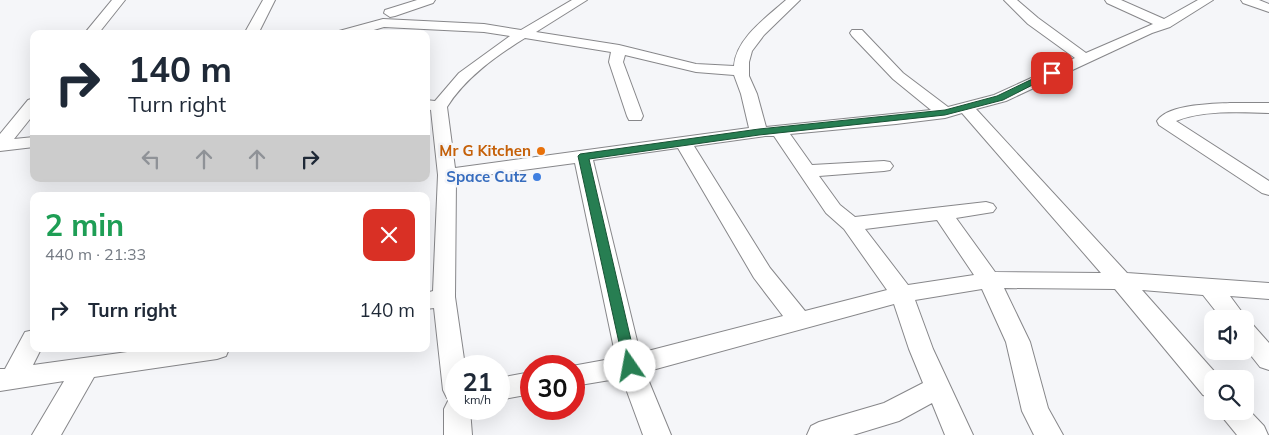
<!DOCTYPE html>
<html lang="en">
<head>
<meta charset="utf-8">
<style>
  :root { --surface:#fff; --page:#f6f6f7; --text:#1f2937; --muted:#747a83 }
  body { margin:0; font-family:Mulish,sans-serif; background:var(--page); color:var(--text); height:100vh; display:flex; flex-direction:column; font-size:19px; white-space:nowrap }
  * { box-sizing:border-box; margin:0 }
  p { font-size:16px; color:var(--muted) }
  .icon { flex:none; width:28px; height:28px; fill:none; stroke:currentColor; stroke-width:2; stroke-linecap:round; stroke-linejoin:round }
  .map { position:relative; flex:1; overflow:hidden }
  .sheet { position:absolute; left:30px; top:192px; width:400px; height:160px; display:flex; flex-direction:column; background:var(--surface); border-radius:10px; box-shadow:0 5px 20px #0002 }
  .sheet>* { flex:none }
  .guide { position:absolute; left:30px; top:30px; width:400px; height:152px; border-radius:10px; box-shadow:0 5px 20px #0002; background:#fff; color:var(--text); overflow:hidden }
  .buttons { position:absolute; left:1204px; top:310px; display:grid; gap:10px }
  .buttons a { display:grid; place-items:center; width:50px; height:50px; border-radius:10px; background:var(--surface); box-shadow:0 5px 20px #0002; font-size:25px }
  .speed { position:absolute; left:445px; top:355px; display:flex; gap:10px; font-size:25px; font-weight:700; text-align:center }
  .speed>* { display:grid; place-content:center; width:65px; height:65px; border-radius:50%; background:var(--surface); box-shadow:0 5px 20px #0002; line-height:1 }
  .speed small { font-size:12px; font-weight:400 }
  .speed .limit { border:8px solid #d22; background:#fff; color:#111 }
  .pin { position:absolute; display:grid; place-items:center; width:42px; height:42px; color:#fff; margin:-21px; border-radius:10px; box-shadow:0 2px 8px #0006 }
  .me { position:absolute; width:55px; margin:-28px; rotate:348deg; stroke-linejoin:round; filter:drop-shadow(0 0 4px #0008) }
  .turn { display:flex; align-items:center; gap:18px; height:105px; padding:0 15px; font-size:22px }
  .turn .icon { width:65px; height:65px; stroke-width:2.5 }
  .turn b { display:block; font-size:35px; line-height:42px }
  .lanes { display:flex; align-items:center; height:48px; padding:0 15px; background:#0003; justify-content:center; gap:25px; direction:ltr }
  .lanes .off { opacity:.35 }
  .round { display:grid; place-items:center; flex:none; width:52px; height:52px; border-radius:10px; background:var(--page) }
  .overview { display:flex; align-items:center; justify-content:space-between; height:85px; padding:0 15px }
  h1 { font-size:30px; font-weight:700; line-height:38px; color:#1e9e55 }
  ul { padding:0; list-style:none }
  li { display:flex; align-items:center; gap:15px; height:65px; padding:0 15px }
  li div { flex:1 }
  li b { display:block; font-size:19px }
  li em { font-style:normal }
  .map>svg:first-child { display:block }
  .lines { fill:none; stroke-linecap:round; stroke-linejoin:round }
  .minor-casing { stroke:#87878a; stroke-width:2 }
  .minor { fill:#fff; fill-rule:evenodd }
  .route { fill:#277e52; stroke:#195235 }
  .food-dot { fill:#e8710a; stroke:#f5f6f9; stroke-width:2 }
  .shop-dot { fill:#3f7fe0; stroke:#f5f6f9; stroke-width:2 }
  .labels { text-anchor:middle; stroke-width:5; stroke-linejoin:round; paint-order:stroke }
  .food-label { font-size:15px; font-weight:bold; fill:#c56008; stroke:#f5f6f9; text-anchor:end }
  .shop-label { font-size:15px; font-weight:bold; fill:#366cbe; stroke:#f5f6f9; text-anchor:end }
</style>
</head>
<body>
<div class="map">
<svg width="1269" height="435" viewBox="0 0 1269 435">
  <rect width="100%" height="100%" fill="#f5f6f9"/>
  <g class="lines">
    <g class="minor-casing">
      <path id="minor" d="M 112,0 L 125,0 L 98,34 L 84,34 Z
        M 263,0 L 275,0 L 258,34 L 244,34 Z
        M 417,0 L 435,0 L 433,3 L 395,16 L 390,17 L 384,13 L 385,10 Z
        M 572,0 L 587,0 L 536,32 L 619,45 L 696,64 L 734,66 C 736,38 767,17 786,0 L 800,0 L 764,35 L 752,51 L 749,62 L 749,76 L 757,94 L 766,127 L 931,110 L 893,79 L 852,36 L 850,33 L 852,30 L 862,30 L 903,73 L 948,107 L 994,95 L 1075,58 L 1028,24 L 1004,0 L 1017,0 L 1038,18 L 1086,53 L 1153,24 L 1107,3 L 1105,0 L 1121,0 L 1164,19 L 1198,0 L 1213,0 L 1170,27 L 1152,33 L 1006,101 L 976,109 L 1127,273 L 1269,283 L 1269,299 L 1230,296 L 1247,319 L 1245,322 L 1253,325 L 1269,343 L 1269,370 L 1260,367 L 1245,348 L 1245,319 L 1222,319 L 1203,295 L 1142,290 L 1221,379 L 1212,379 L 1212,398 L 1203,395 L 1115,289 L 1004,288 L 1030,342 L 1048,408 L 1063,435 L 1034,435 L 1022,411 L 1006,342 L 982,289 L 915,300 L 933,349 L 973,435 L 945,435 L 932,403 L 899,421 L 853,435 L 807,435 L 811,426 L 819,422 L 884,403 L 923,383 L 909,349 L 894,304 L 645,372 L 671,435 L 643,435 L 622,378 L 574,386 L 574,366 L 572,366 L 616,358 L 575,163 L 456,179 L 455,297 L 465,366 L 456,366 L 456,409 L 470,409 L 472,435 L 444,435 L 444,409 L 448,401 L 452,399 L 447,398 L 443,390 L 434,308 L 426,309 L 426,293 L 433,291 L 438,175 L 431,110 L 426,109 L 426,100 L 435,101 L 459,73 L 510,36 L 484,32 L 384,27 L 360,34 L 337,34 L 339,31 L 383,19 L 484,24 L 521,30 ZM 525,38 L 611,52 L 609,62 L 627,116 L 629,120 L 641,120 L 643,116 L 623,62 L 625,55 L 696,72 L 734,75 L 741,94 L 749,128 L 455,168 L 447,107 C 465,78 496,56 525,38 ZM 962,113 L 1101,273 L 995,272 L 956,218 L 993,212 L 996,208 L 993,204 L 986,202 L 855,217 L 840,205 L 819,176 L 884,171 L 890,170 L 893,166 L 890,162 L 884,161 L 812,165 L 790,134 L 896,124 L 945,118 ZM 765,136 L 774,136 L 826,213 L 844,229 L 887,290 L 805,311 L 770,268 L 694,146 ZM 678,148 L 754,278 L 783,316 L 640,353 L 593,160 ZM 937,220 L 974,275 L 908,285 L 865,229 Z
        M 1241,0 L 1259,0 L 1269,4 L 1269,12 L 1243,3 Z
        M 34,98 L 34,114 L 14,139 L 34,137 L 34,147 L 0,151 L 0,134 L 28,100 Z
        M 1230,103 L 1269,103 L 1269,113 C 1242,112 1201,110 1176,121 L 1269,181 L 1269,195 L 1262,193 L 1159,125 L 1157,121 C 1168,104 1212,104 1230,103 Z
        M 34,330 L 34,349 L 41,349 L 33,365 L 149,349 L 229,349 L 226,356 L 217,359 L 94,377 L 61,435 L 32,435 L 64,381 L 0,391 L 0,369 L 5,369 L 25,332 Z
        M 531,372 L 531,394 L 499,400 L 499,378 Z
        M 1245,406 L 1264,426 L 1268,435 L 1237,435 L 1224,419 L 1220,411 L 1245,411 Z"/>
    </g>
    <use href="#minor" class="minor"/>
  </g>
  <path class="route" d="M 1049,71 L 1056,73 L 1003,100 L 945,115 L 759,135 L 589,159 L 637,366 L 635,370 L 630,371 L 625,370 L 578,156 L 580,154 L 759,129 L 945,110 L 997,96 Z"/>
  <circle class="food-dot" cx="541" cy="151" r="5"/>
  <circle class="shop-dot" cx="537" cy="177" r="5"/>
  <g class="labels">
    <g class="food-label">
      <text x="531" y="156">Mr G Kitchen</text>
    </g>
    <g class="shop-label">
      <text x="527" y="182">Space Cutz</text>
    </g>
  </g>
</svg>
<div class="buttons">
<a><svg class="icon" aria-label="sound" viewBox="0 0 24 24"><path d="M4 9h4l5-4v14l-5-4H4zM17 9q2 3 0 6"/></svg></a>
<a><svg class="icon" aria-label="search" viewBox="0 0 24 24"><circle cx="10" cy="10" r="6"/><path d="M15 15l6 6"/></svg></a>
</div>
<div class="speed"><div>21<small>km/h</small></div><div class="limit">30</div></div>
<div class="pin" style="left:1052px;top:73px;background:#d93025"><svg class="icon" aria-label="arrive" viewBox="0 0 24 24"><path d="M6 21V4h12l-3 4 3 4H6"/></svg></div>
<svg class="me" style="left:630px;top:366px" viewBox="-20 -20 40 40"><circle r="19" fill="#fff"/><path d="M0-13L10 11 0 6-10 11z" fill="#277e52"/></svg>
<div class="guide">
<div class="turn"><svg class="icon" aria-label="right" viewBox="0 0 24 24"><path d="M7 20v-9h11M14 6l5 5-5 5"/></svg><div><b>140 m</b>Turn right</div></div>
<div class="lanes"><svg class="icon off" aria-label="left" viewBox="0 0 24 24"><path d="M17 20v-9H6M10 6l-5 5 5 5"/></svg><svg class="icon off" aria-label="ahead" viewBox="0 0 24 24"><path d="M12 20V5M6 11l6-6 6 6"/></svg><svg class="icon off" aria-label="ahead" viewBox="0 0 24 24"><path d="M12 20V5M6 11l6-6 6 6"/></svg><svg class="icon" aria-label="right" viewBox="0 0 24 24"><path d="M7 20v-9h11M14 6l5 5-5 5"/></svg></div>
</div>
<section class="sheet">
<div class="overview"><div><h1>2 min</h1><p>440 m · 21:33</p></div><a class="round" style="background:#d93025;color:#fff"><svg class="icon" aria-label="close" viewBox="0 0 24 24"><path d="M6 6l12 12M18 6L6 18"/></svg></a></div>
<ul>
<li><svg class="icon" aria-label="right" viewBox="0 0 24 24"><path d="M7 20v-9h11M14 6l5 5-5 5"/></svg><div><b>Turn right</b></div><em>140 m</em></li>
</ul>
</section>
</div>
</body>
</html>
